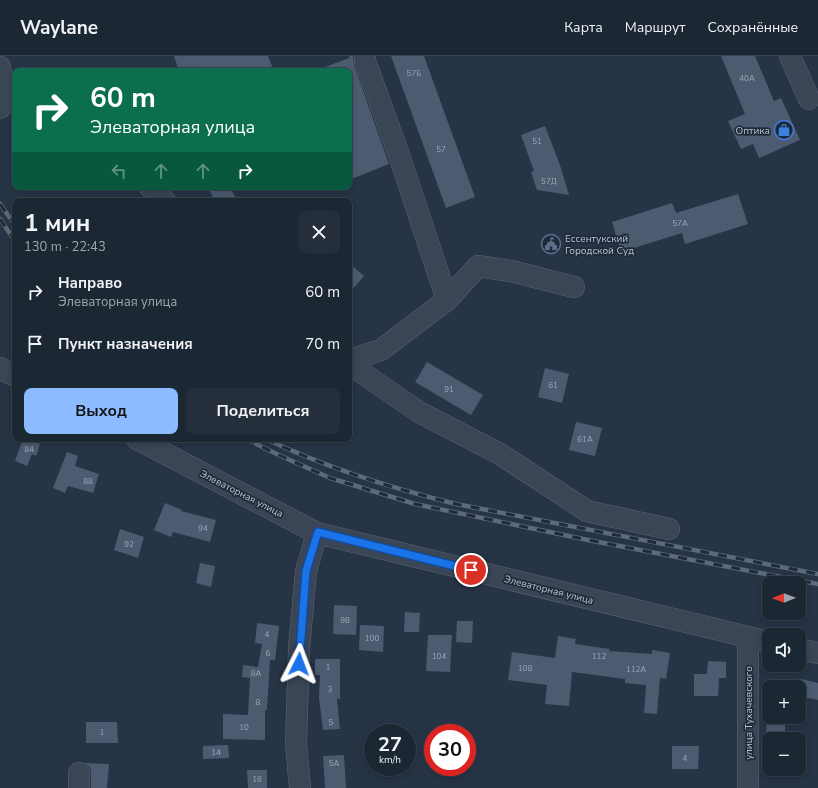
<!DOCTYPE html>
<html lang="ru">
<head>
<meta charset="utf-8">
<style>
  :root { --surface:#1c2734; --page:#252f3c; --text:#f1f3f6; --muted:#a0a5ac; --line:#3a444f; --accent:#8cbcff }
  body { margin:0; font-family:"Nunito Sans",sans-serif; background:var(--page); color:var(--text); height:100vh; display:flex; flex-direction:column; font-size:15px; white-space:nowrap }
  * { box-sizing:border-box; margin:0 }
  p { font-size:13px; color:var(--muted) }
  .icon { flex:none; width:22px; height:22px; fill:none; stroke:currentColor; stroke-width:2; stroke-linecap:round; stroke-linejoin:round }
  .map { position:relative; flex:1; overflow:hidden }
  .details { position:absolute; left:12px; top:142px; width:340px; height:244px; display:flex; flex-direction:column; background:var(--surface); border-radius:8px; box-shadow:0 2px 6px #0003,0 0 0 1px var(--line) }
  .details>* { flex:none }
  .top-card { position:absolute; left:12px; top:12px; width:340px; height:122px; border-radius:8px; box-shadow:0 2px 6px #0003,0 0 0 1px var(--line); background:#0b6e4f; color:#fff; overflow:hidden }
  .needle { width:26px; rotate:269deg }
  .buttons { position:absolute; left:762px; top:520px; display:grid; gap:8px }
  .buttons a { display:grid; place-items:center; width:44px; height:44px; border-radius:8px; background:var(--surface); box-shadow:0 2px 6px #0003,0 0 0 1px var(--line); font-size:20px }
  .speed { position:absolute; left:364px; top:668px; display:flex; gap:8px; font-size:20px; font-weight:700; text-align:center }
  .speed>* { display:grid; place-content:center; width:52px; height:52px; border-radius:50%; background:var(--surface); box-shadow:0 2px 6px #0003,0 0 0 1px var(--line); line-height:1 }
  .speed small { font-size:10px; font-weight:400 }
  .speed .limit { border:6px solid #d22; background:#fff; color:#111 }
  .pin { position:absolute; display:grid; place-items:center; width:34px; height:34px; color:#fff; margin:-17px; border:2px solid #fff; border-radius:50%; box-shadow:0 1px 4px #0007 }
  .me { position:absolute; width:44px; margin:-22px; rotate:3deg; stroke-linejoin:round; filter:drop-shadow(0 0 3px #0008) }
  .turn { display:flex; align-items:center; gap:14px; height:84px; padding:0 12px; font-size:18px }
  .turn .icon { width:52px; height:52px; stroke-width:2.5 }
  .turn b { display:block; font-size:28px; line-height:34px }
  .lanes { display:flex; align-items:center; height:38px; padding:0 12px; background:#0003; justify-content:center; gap:20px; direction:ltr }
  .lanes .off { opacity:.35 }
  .round { display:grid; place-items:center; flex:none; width:42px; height:42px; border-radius:8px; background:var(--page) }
  .headline { display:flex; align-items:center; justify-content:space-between; height:68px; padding:0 12px }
  h1 { font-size:24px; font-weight:700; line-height:30px }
  .action { display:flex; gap:8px; margin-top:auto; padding:8px 12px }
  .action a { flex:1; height:46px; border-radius:8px; background:var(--accent); color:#111; font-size:16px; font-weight:700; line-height:46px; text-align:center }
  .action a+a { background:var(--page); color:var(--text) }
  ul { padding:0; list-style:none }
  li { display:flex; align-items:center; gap:12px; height:52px; padding:0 12px }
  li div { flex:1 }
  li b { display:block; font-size:15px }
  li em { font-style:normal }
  header { display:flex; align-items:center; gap:24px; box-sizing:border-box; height:56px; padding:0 20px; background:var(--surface); border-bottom:1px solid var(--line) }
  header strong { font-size:19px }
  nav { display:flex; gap:22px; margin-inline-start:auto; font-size:14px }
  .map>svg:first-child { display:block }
  .building { fill:#4c5b6f }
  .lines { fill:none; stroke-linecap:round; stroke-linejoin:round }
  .minor-casing { stroke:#596472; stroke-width:22 }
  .minor { stroke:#3a4655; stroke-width:21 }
  .rail-casing { stroke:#5c6a7c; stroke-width:4.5 }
  .rail { stroke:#1f2b3b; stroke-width:3; stroke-dasharray:9; stroke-linecap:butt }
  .route-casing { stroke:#114b97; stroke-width:10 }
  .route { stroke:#1a73e8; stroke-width:7 }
  .labels { text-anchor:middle; stroke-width:3.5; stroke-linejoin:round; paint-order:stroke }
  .number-label { font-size:8px; fill:#9da8b6 }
  .poi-label { font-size:10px; fill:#b8c1ce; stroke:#1f2b3b; text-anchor:end }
  .street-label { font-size:10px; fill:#b8c1ce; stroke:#1f2b3b }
</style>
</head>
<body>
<header>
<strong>Waylane</strong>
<nav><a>Карта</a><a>Маршрут</a><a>Сохранённые</a></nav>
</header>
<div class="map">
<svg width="818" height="732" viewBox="0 0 818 732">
  <rect width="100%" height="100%" fill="#263446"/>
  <path class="building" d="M 174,0 L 268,0 L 274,15 L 184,15 L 194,10 L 179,15 Z
    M 349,0 L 353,0 L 354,9 L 389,108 L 349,124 L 349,15 L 317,14 L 349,2 Z
    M 391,0 L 424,0 L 475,141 L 446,152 Z
    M 721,0 L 755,0 L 774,45 L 781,42 L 800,84 L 759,102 L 753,88 L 741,93 L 728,65 L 745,58 Z
    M 545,70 L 560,109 L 569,139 L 537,134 L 531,116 L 534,115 L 521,79 Z
    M 208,131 L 230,131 L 237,145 L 215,145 Z
    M 738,138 L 748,168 L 685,188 L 682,177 L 621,196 L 612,166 L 672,147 L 676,157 Z
    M 349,207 L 364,220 L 349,237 Z
    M 427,306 L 483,339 L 471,359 L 415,326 Z
    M 545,312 L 569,318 L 562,347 L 538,341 Z
    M 576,366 L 602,372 L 595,400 L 569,394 Z
    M 23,383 L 40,388 L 36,400 L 32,398 L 27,410 L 15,405 Z
    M 67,396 L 78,400 L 75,410 L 99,418 L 93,437 L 68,430 L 65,437 L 53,432 Z
    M 165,447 L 182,454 L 181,455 L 216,464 L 210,486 L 173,476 L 171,481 L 154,474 Z
    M 120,473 L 144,481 L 138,502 L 114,494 Z
    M 200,507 L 215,510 L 211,531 L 196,527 Z
    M 334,549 L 357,550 L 356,579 L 333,578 Z
    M 405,556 L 420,557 L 419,576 L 404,576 Z
    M 457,565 L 473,565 L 472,587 L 456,586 Z
    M 257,567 L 279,570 L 275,604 L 270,604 L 267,654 L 265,654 L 265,684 L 223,683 L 223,658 L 248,659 L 250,622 L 242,621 L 243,609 L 258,611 L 262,588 L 255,587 Z
    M 360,569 L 384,570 L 383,596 L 359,594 Z
    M 428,579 L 452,579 L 450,616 L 426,615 Z
    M 558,580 L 576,583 L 575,588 L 610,593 L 609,595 L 652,598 L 652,594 L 670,597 L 666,623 L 660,622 L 657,658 L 644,657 L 646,629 L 625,627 L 625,623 L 572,616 L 569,650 L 545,648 L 547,629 L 508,624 L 512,596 L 555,602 Z
    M 315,603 L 340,603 L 340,643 L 337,643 L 340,673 L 323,674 L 319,642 L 320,619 L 315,619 Z
    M 708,605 L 726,606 L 726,622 L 719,622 L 718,640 L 694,640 L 694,618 L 707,618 Z
    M 801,623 L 818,627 L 818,644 L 799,640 Z
    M 767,661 L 785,661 L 785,683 L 766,683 Z
    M 86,666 L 117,666 L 118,687 L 86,687 Z
    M 228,689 L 229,702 L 203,703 L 203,690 Z
    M 672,690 L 699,690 L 698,713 L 672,713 Z
    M 344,699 L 346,732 L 325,732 L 323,700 Z
    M 85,707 L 109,708 L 107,732 L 91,732 L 91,717 L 90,711 Z
    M 247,714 L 267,714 L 267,732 L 248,732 Z"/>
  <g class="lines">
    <g class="minor-casing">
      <path id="minor" d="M 790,0 L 809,43
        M 0,11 L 4,34 L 0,52
        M 150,131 L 165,145
        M 447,244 L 478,210 L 511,215 L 574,231
        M 349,304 L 381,294 L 447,244 L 399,99 L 365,5 L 365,0
        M 349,308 L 419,356 L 500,398 L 587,455 L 669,473
        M 0,312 L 15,320
        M 137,383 L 317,477 L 769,586
        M 748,581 L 748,732
        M 799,593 L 818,597
        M 79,717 L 79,732
        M 300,732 L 296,688 L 299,592 L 306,515 L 317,477"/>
    </g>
    <use href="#minor" class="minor"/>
    <g class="rail-casing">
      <path id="rail" d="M 0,148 L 15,169
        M 0,163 L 15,185
        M 246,383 L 281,400 L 330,422 L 415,448 L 588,484 L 818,528
        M 266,383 C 327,412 391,432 456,448 L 818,518"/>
    </g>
    <use href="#rail" class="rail"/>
  </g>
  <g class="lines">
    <g class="route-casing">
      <path id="route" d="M 299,608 L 306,515 L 318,476 L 471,514"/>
    </g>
    <use href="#route" class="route"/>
  </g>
  <defs>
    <g id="shop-ring" transform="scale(1)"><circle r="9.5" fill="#1f2b3b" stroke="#3f7fe0" stroke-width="1.5"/><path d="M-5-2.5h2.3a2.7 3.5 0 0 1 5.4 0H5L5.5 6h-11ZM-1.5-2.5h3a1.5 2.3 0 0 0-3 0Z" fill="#3f7fe0"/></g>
    <g id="civic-ring" transform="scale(1)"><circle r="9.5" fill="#1f2b3b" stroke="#5c6f8a" stroke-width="1.5"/><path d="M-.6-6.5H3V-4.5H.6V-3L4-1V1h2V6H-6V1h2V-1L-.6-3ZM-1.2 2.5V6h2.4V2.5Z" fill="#5c6f8a"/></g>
  </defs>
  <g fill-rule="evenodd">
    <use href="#shop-ring" x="784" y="74"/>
    <use href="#civic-ring" x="551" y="188"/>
  </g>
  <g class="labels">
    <g class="number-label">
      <text x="414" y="20">57Б</text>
      <text x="747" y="25">40А</text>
      <text x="537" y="88">51</text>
      <text x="441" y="96">57</text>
      <text x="549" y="128">57Д</text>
      <text x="680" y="170">57А</text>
      <text x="553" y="332">61</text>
      <text x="449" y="336">91</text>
      <text x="585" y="386">61А</text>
      <text x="29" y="396">84</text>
      <text x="88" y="428">88</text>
      <text x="203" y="475">94</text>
      <text x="129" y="491">92</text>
      <text x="345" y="567">98</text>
      <text x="267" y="581">4</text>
      <text x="372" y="585">100</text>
      <text x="268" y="600">6</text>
      <text x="439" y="603">104</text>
      <text x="599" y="603">112</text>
      <text x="328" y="614">1</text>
      <text x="525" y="615">108</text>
      <text x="636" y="616">112А</text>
      <text x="256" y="620">8А</text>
      <text x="330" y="636">3</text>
      <text x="258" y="649">8</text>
      <text x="331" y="669">5</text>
      <text x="244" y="674">10</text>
      <text x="102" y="679">1</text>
      <text x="216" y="699">14</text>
      <text x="685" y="705">4</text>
      <text x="334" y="710">5А</text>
      <text x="257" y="726">16</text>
    </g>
    <g class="poi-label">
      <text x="770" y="78">Оптика</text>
      <text x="565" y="186" text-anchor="start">Ессентукский<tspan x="565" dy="12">Городской Суд</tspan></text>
    </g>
    <g class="street-label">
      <text transform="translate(242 437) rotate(27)" y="4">Элеваторная улица</text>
      <text transform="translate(549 533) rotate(14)" y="4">Элеваторная улица</text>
      <text transform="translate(748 657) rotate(-90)" y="4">улица Тухачевского</text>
    </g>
  </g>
</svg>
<div class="buttons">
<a><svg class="needle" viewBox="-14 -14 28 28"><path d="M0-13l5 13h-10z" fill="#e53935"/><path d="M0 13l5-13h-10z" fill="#a0a5ac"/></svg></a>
<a><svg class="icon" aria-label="sound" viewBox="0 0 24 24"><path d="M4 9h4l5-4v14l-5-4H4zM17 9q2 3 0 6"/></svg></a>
<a>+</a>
<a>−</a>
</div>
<div class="speed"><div>27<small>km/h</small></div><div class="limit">30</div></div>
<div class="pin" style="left:471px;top:514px;background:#d93025"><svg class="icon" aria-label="arrive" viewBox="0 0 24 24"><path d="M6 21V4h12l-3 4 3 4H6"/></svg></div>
<svg class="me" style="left:299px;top:608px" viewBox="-20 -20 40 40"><path d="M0-17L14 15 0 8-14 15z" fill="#1a73e8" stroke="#fff" stroke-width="4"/></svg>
<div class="top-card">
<div class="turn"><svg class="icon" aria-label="right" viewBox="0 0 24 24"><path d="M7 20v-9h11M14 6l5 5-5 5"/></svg><div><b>60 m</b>Элеваторная улица</div></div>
<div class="lanes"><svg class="icon off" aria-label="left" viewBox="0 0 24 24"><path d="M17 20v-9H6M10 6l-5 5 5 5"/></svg><svg class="icon off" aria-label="ahead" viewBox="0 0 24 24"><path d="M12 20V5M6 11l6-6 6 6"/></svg><svg class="icon off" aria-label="ahead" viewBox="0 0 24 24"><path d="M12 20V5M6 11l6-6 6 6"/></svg><svg class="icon" aria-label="right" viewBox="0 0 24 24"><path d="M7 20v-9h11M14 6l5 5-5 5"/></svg></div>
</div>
<section class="details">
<div class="headline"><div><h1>1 мин</h1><p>130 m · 22:43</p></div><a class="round"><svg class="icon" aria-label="close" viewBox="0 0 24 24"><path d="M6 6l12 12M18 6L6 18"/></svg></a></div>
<ul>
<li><svg class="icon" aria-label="right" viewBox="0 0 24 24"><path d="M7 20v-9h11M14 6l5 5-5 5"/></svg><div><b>Направо</b><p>Элеваторная улица</p></div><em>60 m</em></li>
<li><svg class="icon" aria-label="arrive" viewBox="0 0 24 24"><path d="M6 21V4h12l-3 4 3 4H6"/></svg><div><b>Пункт назначения</b></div><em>70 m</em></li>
</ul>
<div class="action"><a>Выход</a><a>Поделиться</a></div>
</section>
</div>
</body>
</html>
